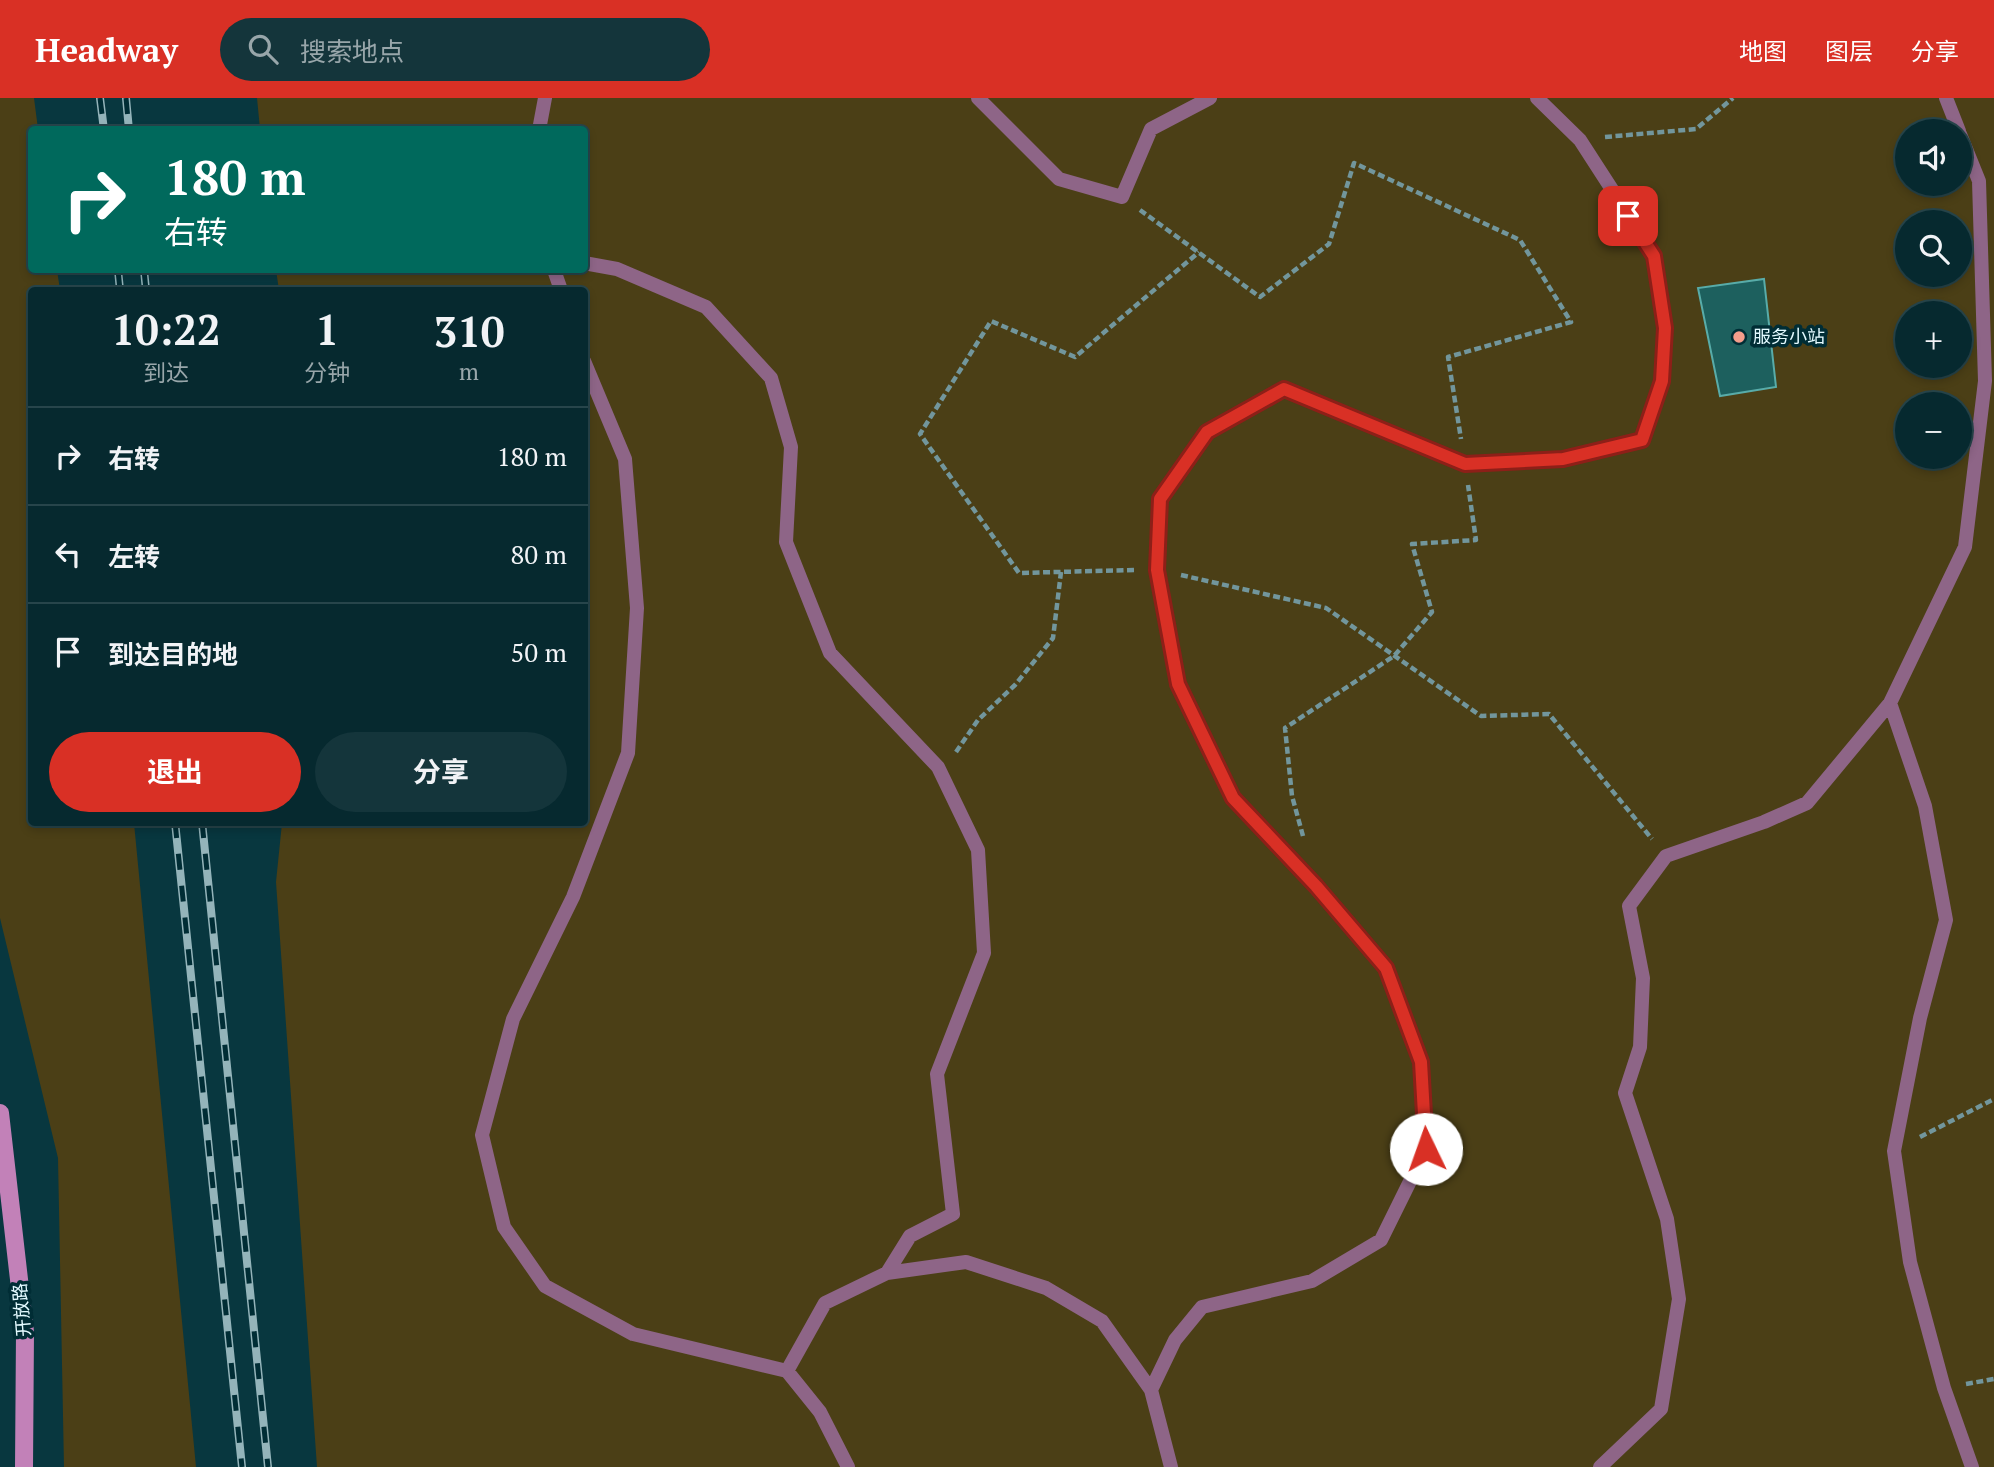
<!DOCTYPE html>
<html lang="zh">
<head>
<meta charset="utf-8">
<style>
  :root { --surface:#06292f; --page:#14353b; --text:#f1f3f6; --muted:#98a6aa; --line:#27454b; --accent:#d93025 }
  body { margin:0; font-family:"PT Serif","Noto Sans SC",serif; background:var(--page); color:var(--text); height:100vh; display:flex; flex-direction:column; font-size:26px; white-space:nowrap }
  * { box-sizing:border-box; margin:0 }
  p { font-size:23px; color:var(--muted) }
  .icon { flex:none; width:38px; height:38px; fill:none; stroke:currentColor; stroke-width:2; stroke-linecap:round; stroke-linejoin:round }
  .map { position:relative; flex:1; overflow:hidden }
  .side { position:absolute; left:28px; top:189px; width:560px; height:539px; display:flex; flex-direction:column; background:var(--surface); border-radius:7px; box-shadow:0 4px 10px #0003,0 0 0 2px var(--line) }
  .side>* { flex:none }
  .banner { position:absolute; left:28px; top:28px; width:560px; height:147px; border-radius:7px; box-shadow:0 4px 10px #0003,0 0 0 2px var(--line); background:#00695c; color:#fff; overflow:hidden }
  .buttons { position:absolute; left:1895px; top:21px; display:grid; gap:14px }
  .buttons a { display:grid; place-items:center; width:77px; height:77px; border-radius:50%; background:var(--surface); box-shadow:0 4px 10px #0003,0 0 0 2px var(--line); font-size:35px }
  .pin { position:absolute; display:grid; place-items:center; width:60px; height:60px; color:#fff; margin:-30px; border-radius:14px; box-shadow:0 4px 10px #0006 }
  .me { position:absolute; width:77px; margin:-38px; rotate:357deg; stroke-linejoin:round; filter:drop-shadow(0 0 5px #0008) }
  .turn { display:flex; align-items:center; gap:24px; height:147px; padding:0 21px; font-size:32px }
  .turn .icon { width:91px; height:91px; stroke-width:2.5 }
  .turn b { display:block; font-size:49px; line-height:60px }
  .eta { display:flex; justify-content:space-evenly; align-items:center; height:119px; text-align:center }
  .eta b { font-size:42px; font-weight:700; line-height:49px }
  .primary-button { display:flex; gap:14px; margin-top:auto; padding:14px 21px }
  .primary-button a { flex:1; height:80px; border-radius:42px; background:var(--accent); color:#fff; font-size:28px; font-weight:700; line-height:80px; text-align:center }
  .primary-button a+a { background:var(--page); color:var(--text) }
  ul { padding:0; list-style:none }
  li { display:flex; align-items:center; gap:21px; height:98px; padding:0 21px; border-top:2px solid var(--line) }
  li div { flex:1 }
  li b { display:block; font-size:26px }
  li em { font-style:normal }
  header { display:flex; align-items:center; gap:42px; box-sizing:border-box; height:98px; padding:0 35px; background:var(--accent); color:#fff }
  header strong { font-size:33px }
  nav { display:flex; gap:38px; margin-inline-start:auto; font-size:24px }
  .search { width:490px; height:63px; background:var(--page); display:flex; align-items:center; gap:18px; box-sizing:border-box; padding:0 24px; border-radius:38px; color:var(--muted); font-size:26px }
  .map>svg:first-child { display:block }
  .green { fill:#4b3f16; fill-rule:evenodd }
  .building { fill:#1d605e; stroke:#58aca9; stroke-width:2 }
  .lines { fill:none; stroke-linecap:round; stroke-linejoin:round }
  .path { stroke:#72969c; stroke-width:4.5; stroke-dasharray:7 3.5; stroke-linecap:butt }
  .service { stroke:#8e6587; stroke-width:14 }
  .secondary { stroke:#c281b8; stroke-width:18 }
  .rail-casing { stroke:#94b4ba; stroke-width:8 }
  .rail { stroke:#002d35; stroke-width:5; stroke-dasharray:16; stroke-linecap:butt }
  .route-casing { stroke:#8d1f18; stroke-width:18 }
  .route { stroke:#d93025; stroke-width:12 }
  .poi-dot { fill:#f49d8b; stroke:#002d35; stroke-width:2.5 }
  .labels { text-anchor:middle; stroke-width:7; stroke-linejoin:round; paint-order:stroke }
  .poi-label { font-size:18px; fill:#e3faff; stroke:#002d35; text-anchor:start }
  .street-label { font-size:18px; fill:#e3faff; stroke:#002d35 }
</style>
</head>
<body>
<header>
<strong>Headway</strong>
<div class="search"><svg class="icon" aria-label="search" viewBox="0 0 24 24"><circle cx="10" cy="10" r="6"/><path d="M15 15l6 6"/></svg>搜索地点</div>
<nav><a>地图</a><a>图层</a><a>分享</a></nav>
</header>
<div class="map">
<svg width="1994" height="1369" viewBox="0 0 1994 1369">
  <rect width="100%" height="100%" fill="#08373f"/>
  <path class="green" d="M 0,0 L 34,0 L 38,31 L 32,32 L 32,172 L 57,172 L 60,192 L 32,192 L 32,724 L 134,725 L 196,1369 L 64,1369 L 58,1060 L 0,820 Z
    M 257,0 L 1994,0 L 1994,1369 L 317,1369 L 276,784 L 282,725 L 584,724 L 584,192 L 279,192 L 276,172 L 584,172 L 584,32 L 260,31 ZM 1908,33 L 1960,33 L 1960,86 L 1908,86 ZM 1908,124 L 1960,124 L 1960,177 L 1908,177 ZM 1908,215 L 1960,215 L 1960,268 L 1908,268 ZM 1908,306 L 1960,306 L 1960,359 L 1908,359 Z"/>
  <path class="building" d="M 1764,181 L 1776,289 L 1720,298 L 1698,190 Z"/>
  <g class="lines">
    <path class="path" d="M 1605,39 L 1696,31 L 1733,0
      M 1140,112 L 1260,199 L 1329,146 L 1354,65 L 1520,142 L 1571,224 L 1448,259 L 1461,341
      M 1134,472 L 1019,475 L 920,336 L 991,223 L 1075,259 L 1199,154
      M 1181,477 L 1326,510 L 1481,618 L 1549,616 L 1652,741
      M 956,654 L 978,622 L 1015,587 L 1053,540 L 1061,474
      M 1303,738 L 1292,698 L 1285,630 L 1394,558 L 1432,514 L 1412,446 L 1476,442 L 1468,387
      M 1920,1039 L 1994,1001
      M 1966,1286 L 1994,1281"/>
    <path class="service" d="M 978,0 L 1059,81 L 1122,99 L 1151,31 L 1210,0
      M 1946,0 L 1959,33
      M 539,32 L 545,0
      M 584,165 L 617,171 L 706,209 L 771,280 L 791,349 L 786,444 L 830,555 L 938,669 L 978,752 L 984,855 L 937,976 L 953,1116 L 910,1138 L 887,1175
      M 554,172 L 561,192
      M 584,263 L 625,361 L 637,510 L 628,655 L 573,799 L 513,921 L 482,1037 L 504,1129 L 545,1188 L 633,1236 L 787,1273 L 820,1314 L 848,1369
      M 1890,605 L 1925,708 L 1946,822 L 1920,920 L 1894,1053 L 1910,1164 L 1944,1290 L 1972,1369
      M 787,1273 L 825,1205 L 887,1175 L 966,1164 L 1046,1190 L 1102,1223 L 1151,1292 L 1171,1369
      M 1151,1292 L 1175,1242 L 1202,1209 L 1312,1183 L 1381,1142 L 1426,1051 L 1421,964 L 1386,870 L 1316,788 L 1233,700 L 1178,586 L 1157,472 L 1160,401 L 1207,334 L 1284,291 L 1465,366 L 1563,361 L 1642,342 L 1662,283 L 1665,230 L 1655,158 L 1580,42 L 1537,0
      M 1600,1369 L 1661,1311 L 1679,1201 L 1667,1121 L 1625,995 L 1640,949 L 1643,880 L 1629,808 L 1666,758 L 1764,724 L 1807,705 L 1890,605 L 1965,449 L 1985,283 L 1979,83 L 1960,36"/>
    <path class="secondary" d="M 0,1015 L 25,1234 L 24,1369"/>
    <g class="rail-casing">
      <path id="rail" d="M 100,0 L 104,32
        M 126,0 L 129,32
        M 118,172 L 120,192
        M 144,172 L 146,192
        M 175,724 L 242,1369
        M 202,724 L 268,1369"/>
    </g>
    <use href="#rail" class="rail"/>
  </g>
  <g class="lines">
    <g class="route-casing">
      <path id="route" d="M 1426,1051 L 1421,964 L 1386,870 L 1316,788 L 1233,700 L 1178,586 L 1157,472 L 1160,401 L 1207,334 L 1284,291 L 1465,366 L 1563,361 L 1642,342 L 1662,283 L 1665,230 L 1654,158 L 1628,118"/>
    </g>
    <use href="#route" class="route"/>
  </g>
  <circle class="poi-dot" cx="1739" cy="239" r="7"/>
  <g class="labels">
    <g class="poi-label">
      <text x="1753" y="245">服务小站</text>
    </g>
    <g class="street-label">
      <text transform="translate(22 1212) rotate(-95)" y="6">开放路</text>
    </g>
  </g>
</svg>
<div class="buttons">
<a><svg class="icon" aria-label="sound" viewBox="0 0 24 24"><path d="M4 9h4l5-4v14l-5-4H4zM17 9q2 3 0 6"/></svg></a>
<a><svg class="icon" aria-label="search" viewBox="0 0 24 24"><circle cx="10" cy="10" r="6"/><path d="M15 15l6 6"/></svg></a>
<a>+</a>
<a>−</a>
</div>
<div class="pin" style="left:1628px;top:118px;background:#d93025"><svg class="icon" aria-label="arrive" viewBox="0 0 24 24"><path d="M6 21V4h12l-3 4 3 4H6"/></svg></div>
<svg class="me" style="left:1426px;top:1051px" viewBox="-20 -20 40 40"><circle r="19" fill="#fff"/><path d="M0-13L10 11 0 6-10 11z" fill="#d93025"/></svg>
<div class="banner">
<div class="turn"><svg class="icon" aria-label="right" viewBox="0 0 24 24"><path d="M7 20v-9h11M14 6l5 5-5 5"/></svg><div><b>180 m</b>右转</div></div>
</div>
<section class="side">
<div class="eta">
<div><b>10:22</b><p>到达</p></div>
<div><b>1</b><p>分钟</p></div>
<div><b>310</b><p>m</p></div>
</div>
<ul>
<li><svg class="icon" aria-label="right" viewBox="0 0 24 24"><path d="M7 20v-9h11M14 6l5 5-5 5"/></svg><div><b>右转</b></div><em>180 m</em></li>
<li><svg class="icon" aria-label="left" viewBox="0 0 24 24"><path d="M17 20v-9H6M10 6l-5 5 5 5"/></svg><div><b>左转</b></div><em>80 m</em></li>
<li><svg class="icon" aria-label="arrive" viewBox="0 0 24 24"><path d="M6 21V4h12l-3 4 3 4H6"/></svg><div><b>到达目的地</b></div><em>50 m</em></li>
</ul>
<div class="primary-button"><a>退出</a><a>分享</a></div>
</section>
</div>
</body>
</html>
